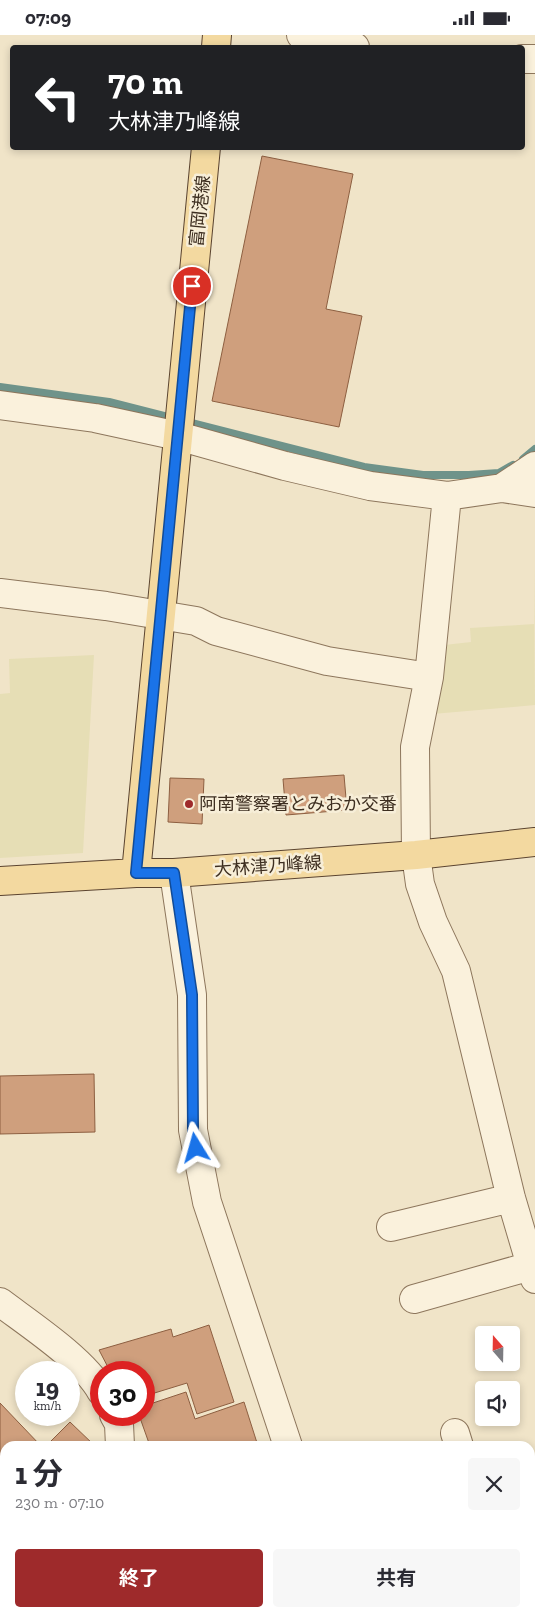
<!DOCTYPE html>
<html lang="ja">
<head>
<meta charset="utf-8">
<style>
  :root { --surface:#fff; --page:#f7f7f7; --text:#2b2b33; --muted:#7c7c81; --accent:#9e2a2b }
  body { margin:0; font-family:"Zilla Slab","Noto Sans JP",serif; background:var(--page); color:var(--text); height:100vh; display:flex; flex-direction:column; font-size:19px; white-space:nowrap }
  * { box-sizing:border-box; margin:0 }
  p { font-size:16px; color:var(--muted) }
  .icon { flex:none; width:28px; height:28px; fill:none; stroke:currentColor; stroke-width:2; stroke-linecap:round; stroke-linejoin:round }
  .map { position:relative; flex:1; overflow:hidden }
  .details { position:absolute; left:0px; top:1406px; width:535px; height:176px; display:flex; flex-direction:column; background:var(--surface); border-radius:15px 15px 0 0; box-shadow:0 2px 8px #0003 }
  .details>* { flex:none }
  .top-card { position:absolute; left:10px; top:10px; width:515px; height:105px; border-radius:5px; box-shadow:0 2px 8px #0003; background:#202124; color:#fff; overflow:hidden }
  .needle { width:32px; rotate:340deg }
  .buttons { position:absolute; left:475px; top:1291px; display:grid; gap:10px }
  .buttons a { display:grid; place-items:center; width:45px; height:45px; border-radius:5px; background:var(--surface); box-shadow:0 2px 8px #0003; font-size:25px }
  .speed { position:absolute; left:15px; top:1326px; display:flex; gap:10px; font-size:25px; font-weight:700; text-align:center }
  .speed>* { display:grid; place-content:center; width:65px; height:65px; border-radius:50%; background:var(--surface); box-shadow:0 2px 8px #0003; line-height:1 }
  .speed small { font-size:12px; font-weight:400 }
  .speed .limit { border:8px solid #d22; background:#fff; color:#111 }
  .pin { position:absolute; display:grid; place-items:center; width:42px; height:42px; color:#fff; margin:-21px; border:2px solid #fff; border-radius:50%; box-shadow:0 1px 5px #0007 }
  .me { position:absolute; width:55px; margin:-28px; rotate:352deg; stroke-linejoin:round; filter:drop-shadow(0 0 4px #0008) }
  .turn { display:flex; align-items:center; gap:18px; height:105px; padding:0 15px; font-size:22px }
  .turn .icon { width:65px; height:65px; stroke-width:2.5 }
  .turn b { display:block; font-size:35px; line-height:42px }
  .round { display:grid; place-items:center; flex:none; width:52px; height:52px; border-radius:5px; background:var(--page) }
  .overview { display:flex; align-items:center; justify-content:space-between; height:85px; padding:0 15px }
  h1 { font-size:30px; font-weight:700; line-height:38px }
  .action { display:flex; gap:10px; margin-top:auto; padding:10px 15px }
  .action a { flex:1; height:58px; border-radius:5px; background:var(--accent); color:#fff; font-size:20px; font-weight:700; line-height:58px; text-align:center }
  .action a+a { background:var(--page); color:var(--text) }
  .status { display:flex; justify-content:space-between; align-items:center; height:35px; padding:0 25px; background:var(--surface); direction:ltr }
  .status svg { height:14px; fill:currentColor }
  .map>svg:first-child { display:block }
  .farmland { fill:#e6deb5 }
  .lines { fill:none; stroke-linecap:round; stroke-linejoin:round }
  .stream { stroke:#6f938a; stroke-width:8 }
  .building { fill:#cf9f7d; stroke:#8d5f41 }
  .minor-casing { stroke:#8d765c; stroke-width:30 }
  .major-casing { stroke:#5b4430; stroke-width:30 }
  .minor { stroke:#faf1dc; stroke-width:28 }
  .major { stroke:#f3d9a0; stroke-width:28 }
  .route-casing { stroke:#114b97; stroke-width:12 }
  .route { stroke:#1a73e8; stroke-width:9 }
  .poi-dot { fill:#9e2a2b; stroke:#f7eed8; stroke-width:2 }
  .labels { text-anchor:middle; stroke-width:5; stroke-linejoin:round; paint-order:stroke }
  .street-label { font-size:18px; fill:#3d2e20; stroke:#f7eed8 }
  .poi-label { font-size:18px; fill:#3d2e20; stroke:#f7eed8; text-anchor:start }
</style>
</head>
<body>
<div class="status"><b>07:09</b><svg viewBox="0 0 49 12"><path d="M0 12V9h3v3zM5 12V6h3v6zM10 12V3h3v9zM15 12V0h3v12zM26 1h20v11H26zM47 4h2v5h-2z"/></svg></div>
<div class="map">
<svg width="535" height="1582" viewBox="0 0 535 1582">
  <rect width="100%" height="100%" fill="#f0e4c8"/>
  <path class="farmland" d="M 534,532 L 535,670 L 433,679 L 444,610 L 471,607 L 470,593 L 534,589 Z
    M 94,620 L 83,818 L 0,823 L 0,659 L 10,658 L 9,624 Z
    M 363,1578 L 509,1578 L 510,1582 L 364,1582 Z"/>
  <g class="lines">
    <path class="stream" d="M 0,352 L 109,367 L 364,432 L 423,440 L 469,440 L 499,438 L 513,430
      M 523,424 L 535,414"/>
  </g>
  <path class="building" d="M 262,121 L 353,139 L 326,274 L 362,281 L 339,392 L 212,366 Z
    M 344,740 L 347,775 L 286,780 L 283,744 Z
    M 170,743 L 204,744 L 202,789 L 168,787 Z
    M 94,1039 L 95,1097 L 0,1099 L 0,1041 Z
    M 209,1290 L 234,1367 L 197,1379 L 187,1348 L 148,1360 L 144,1349 L 144,1338 L 111,1338 L 99,1315 L 171,1294 L 173,1302 Z
    M 186,1357 L 195,1384 L 244,1367 L 258,1411 L 150,1411 L 139,1380 L 144,1380 L 144,1371 Z
    M 0,1368 L 41,1411 L 5,1411 L 5,1451 L 0,1456 Z
    M 70,1387 L 95,1411 L 46,1411 Z"/>
  <g class="lines">
    <g class="minor-casing">
      <path id="minor" d="M 301,0 L 355,12
        M 522,24 L 535,24
        M 0,370 L 95,383 L 178,401 L 285,431 L 370,451 L 447,461 L 502,453 L 535,431
        M 502,453 L 535,458
        M 447,461 L 429,642 L 415,712 L 416,820 L 420,849 L 433,887 L 456,936 L 511,1163 L 535,1244
        M 0,558 L 106,571 L 196,586 L 216,596 L 327,626 L 429,642
        M 174,838 L 192,960 L 193,1095 L 207,1167 L 288,1411
        M 391,1192 L 511,1163
        M 414,1264 L 531,1231
        M 0,1267 C 29,1289 84,1325 101,1356
        M 114,1380 L 119,1389 L 120,1411
        M 455,1398 L 459,1411
        M 159,1578 L 162,1582
        M 343,1578 L 345,1582
        M 521,1578 L 523,1582"/>
    </g>
    <g class="major-casing">
      <path id="major" d="M 216,12 L 217,0
        M 136,838 L 206,112
        M 0,846 L 136,838 L 174,838 L 416,820 L 535,807"/>
    </g>
    <use href="#minor" class="minor"/>
    <use href="#major" class="major"/>
  </g>
  <g class="lines">
    <g class="route-casing">
      <path id="route" d="M 192,251 L 136,838 L 174,838 L 192,960 L 193,1095 L 196,1113"/>
    </g>
    <use href="#route" class="route"/>
  </g>
  <circle class="poi-dot" cx="189" cy="769" r="5"/>
  <g class="labels">
    <g class="street-label">
      <text transform="translate(200 176) rotate(-84)" y="6">富岡港線</text>
      <text transform="translate(268 831) rotate(-4)" y="6">大林津乃峰線</text>
    </g>
    <g class="poi-label">
      <text x="199" y="775">阿南警察署とみおか交番</text>
    </g>
  </g>
</svg>
<div class="buttons">
<a><svg class="needle" viewBox="-14 -14 28 28"><path d="M0-13l5 13h-10z" fill="#e53935"/><path d="M0 13l5-13h-10z" fill="#7c7c81"/></svg></a>
<a><svg class="icon" aria-label="sound" viewBox="0 0 24 24"><path d="M4 9h4l5-4v14l-5-4H4zM17 9q2 3 0 6"/></svg></a>
</div>
<div class="speed"><div>19<small>km/h</small></div><div class="limit">30</div></div>
<div class="pin" style="left:192px;top:251px;background:#d93025"><svg class="icon" aria-label="arrive" viewBox="0 0 24 24"><path d="M6 21V4h12l-3 4 3 4H6"/></svg></div>
<svg class="me" style="left:196px;top:1113px" viewBox="-20 -20 40 40"><path d="M0-17L14 15 0 8-14 15z" fill="#1a73e8" stroke="#fff" stroke-width="4"/></svg>
<div class="top-card">
<div class="turn"><svg class="icon" aria-label="left" viewBox="0 0 24 24"><path d="M17 20v-9H6M10 6l-5 5 5 5"/></svg><div><b>70 m</b>大林津乃峰線</div></div>
</div>
<section class="details">
<div class="overview"><div><h1>1 分</h1><p>230 m · 07:10</p></div><a class="round"><svg class="icon" aria-label="close" viewBox="0 0 24 24"><path d="M6 6l12 12M18 6L6 18"/></svg></a></div>
<div class="action"><a>終了</a><a>共有</a></div>
</section>
</div>
</body>
</html>
